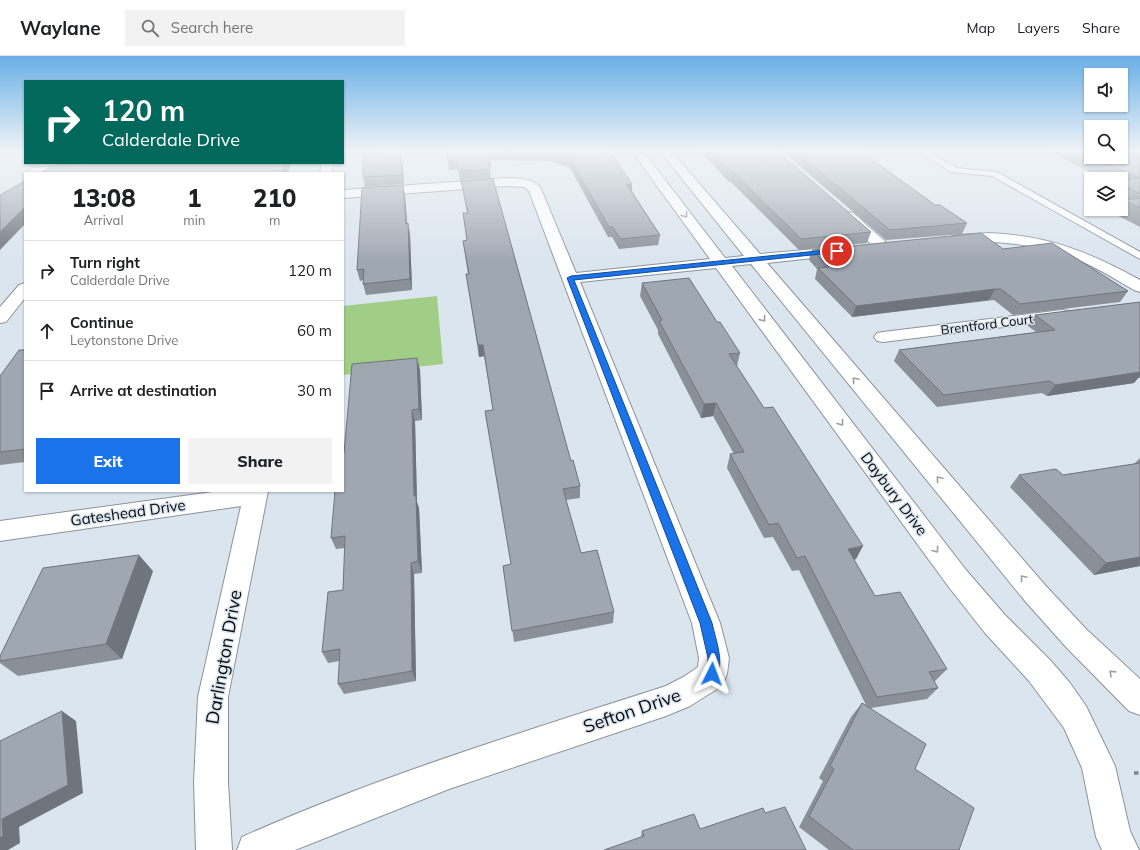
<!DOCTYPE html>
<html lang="en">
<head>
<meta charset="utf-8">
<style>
  :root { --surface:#fff; --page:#f2f2f2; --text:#202124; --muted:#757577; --line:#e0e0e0; --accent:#1a73e8 }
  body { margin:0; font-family:Mulish,sans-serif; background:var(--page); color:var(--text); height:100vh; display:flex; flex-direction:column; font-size:15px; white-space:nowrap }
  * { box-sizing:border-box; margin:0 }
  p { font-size:13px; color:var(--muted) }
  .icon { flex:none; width:22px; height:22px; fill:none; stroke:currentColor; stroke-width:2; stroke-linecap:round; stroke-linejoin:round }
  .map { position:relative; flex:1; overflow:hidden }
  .panel { position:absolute; left:24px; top:116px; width:320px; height:320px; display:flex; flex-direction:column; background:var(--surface); border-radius:0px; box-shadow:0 1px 3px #0004 }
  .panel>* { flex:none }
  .banner { position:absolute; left:24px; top:24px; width:320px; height:84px; border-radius:0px; box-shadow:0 1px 3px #0004; background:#00695c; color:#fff; overflow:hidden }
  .tools { position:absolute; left:1084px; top:12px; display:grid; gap:8px }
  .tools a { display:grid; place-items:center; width:44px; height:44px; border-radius:0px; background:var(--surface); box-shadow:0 1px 3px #0004; font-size:20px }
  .pin { position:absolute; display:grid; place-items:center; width:34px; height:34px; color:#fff; margin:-17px; border:2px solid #fff; border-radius:50%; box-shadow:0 1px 4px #0007 }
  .me { position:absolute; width:44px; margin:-22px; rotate:3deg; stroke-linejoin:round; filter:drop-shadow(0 0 3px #0008) }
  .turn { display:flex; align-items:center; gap:14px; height:84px; padding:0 12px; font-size:18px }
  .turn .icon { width:52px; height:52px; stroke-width:2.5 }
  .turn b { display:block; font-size:28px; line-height:34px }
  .eta { display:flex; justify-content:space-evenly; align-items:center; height:68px; text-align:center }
  .eta b { font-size:24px; font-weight:800; line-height:28px }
  .button { display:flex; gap:8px; margin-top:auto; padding:8px 12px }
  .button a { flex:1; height:46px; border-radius:0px; background:var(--accent); color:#fff; font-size:16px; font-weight:800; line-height:46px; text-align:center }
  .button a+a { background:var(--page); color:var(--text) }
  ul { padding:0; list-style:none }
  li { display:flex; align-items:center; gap:12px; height:60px; padding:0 12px; border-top:1px solid var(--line) }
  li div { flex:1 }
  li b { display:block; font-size:15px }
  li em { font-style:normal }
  header { display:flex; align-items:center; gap:24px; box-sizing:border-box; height:56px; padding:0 20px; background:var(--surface); border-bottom:1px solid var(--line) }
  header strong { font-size:19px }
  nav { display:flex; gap:22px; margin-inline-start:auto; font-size:14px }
  .search { width:280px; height:36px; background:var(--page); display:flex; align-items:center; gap:10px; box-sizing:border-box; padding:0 14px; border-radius:0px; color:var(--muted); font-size:15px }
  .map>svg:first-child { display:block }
  .green { fill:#a1ce86 }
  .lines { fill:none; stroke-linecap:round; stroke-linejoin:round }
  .service-casing { stroke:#8b939c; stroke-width:2 }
  .minor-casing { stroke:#8b939c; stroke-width:2 }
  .path { stroke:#7f868c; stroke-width:3.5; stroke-dasharray:4.5 4.5; stroke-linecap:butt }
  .service { fill:#fff; fill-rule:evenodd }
  .minor { fill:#fff; fill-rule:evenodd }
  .wall { fill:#899098 }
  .shaded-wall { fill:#6f757c }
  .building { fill:#9fa7b1; stroke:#6f757c }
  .oneway { stroke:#9d9e9f }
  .route { fill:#1a73e8; stroke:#114b97 }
  .labels { text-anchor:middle; stroke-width:3; stroke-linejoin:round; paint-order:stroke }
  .far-street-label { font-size:13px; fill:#0a0d10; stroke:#dbe5ee }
  .street-label { font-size:15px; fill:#0a0d10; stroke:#dbe5ee }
  .near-street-label { font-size:18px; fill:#0a0d10; stroke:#dbe5ee }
</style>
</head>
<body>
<header>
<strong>Waylane</strong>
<div class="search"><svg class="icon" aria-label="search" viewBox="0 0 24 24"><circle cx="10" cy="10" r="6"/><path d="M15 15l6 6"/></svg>Search here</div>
<nav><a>Map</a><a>Layers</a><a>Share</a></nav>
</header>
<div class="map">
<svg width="1140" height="794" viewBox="0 0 1140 794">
  <rect width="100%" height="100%" fill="#dbe5ee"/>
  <path class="green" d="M 437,240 L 443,308 L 343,319 L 343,250 Z"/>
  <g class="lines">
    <g class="service-casing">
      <path id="service" d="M 917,94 L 926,94 L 956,112 L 997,116 L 1140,196 L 1140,203 L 992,120 L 951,116 Z"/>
    </g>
    <g class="minor-casing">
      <path id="minor" d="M 631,94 L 642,94 L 725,202 L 744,200 L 659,94 L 670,94 L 760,198 L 840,191 L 845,192 L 847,195 L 845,198 L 840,199 L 767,207 L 1045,529 L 1086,573 L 1140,623 L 1140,659 L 1129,655 L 1066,591 L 1025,545 L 751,208 L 732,210 L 966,514 L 1005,559 L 1051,605 L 1070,627 L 1086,650 L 1115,710 L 1130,775 L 1139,794 L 1102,794 L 1096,781 L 1082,712 L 1064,672 L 1029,625 L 985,577 L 948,530 L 716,212 L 580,226 L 720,567 L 729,602 L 727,618 L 723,628 L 717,633 L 690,650 L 666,660 L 449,733 L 295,794 L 237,794 L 242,781 C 379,720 523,676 666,630 L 685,620 L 698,611 L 699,602 L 692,567 L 529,135 L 524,131 L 507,130 L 343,142 L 343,134 L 507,122 C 519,123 534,122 541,133 L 576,217 L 710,203 Z
        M 113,107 L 130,107 L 125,113 L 121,114 L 71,117 L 28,116 L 30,113 L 34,112 Z
        M 322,107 L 334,107 L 332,117 L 320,117 Z
        M 848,156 L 853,157 L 888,188 L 890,191 L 888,194 L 883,195 L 878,194 L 843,163 L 841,160 L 843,157 Z
        M 990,177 C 1050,180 1089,196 1140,224 L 1140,236 L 1134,234 C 1117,224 1099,213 1081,205 C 1042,188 1000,184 958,187 L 953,186 L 951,183 L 953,180 L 958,179 Z
        M 25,227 L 25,242 L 6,266 L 0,267 L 0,251 L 19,229 Z
        M 1062,254 L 1068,255 L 1071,259 L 1068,263 L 883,286 L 877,285 L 874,281 L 877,277 L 883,276 Z
        M 220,435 L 268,435 L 228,641 L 228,726 L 232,794 L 196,794 L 194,726 L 198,641 L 241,450 L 0,485 L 0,465 Z"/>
    </g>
    <path class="path" d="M 1134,717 L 1140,717"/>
    <use href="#service" class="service"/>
    <use href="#minor" class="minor"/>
  </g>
  <path class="wall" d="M 447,94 L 606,94 L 660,179 L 658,189 L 619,193 L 612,181 L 608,181 L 570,112 L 550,105 L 491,104 L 492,110 L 490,111 L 491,122 L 460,124 L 458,113 L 449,114 Z
    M 699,94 L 776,94 L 871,176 L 867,187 L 799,194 L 731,126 L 729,126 Z
    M 781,94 L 859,94 L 935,149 L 967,167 L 962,178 L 886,184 Z
    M 1046,94 L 1091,94 L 1091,101 L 1121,101 L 1140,94 L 1140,171 L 1115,158 L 1118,153 L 1121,153 L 1121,148 L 1122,147 L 1121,147 L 1121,123 L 1104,123 Z
    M 402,103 L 404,128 L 365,131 L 363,121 Z
    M 461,125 L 571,405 L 580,430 L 580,442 L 566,444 L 581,497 L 614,556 L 613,567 L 514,586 L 503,510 L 511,508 L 485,355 L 493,354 L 484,300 L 479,301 L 468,229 L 468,218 L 463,185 L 467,184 L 463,157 L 467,157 L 463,135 Z
    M 405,139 L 407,168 L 408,167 L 410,178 L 412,234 L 366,239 L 363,228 L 363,224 L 360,225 L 357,214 Z
    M 1003,193 L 1128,235 L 1120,246 L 1013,259 L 994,244 L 852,261 L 815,223 L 817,213 L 809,204 L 812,194 Z
    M 642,227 L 717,266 L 740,297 L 737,310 L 856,503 L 854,504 L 875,540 L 947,613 L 935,625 L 934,625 L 938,632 L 927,643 L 871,652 L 915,713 L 959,794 L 829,794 L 799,771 L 823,725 L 819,722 L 851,661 L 862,647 L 866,649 L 799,514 L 792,515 L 773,481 L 764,482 L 727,412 L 730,398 L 734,398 L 713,360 L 701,362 L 658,278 L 658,274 L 640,240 Z
    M 1140,246 L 1140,322 L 1138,322 L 1134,327 L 1047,340 L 1042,337 L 937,351 L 894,305 L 899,294 L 1036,276 L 1028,270 L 1035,259 Z
    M 25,292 L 25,406 L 0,409 L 0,320 Z
    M 417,302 L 420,314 L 422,364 L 415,365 L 417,446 L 419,452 L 422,517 L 414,518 L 416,625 L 344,638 L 338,628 L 340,605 L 328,607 L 322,596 L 343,534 L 345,492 L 336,493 L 331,482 L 344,397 Z
    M 1140,402 L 1140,510 L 1094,519 L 1010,431 L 1019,419 L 1063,419 L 1134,408 Z
    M 153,515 L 122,603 L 18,620 L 0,607 L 0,600 Z
    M 765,757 L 806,794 L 641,781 L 642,775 L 700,773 Z"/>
  <path class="shaded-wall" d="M 400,94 L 402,103 L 404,128 L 402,119 Z
    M 285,107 L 291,107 L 288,117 L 282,117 Z
    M 626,128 L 632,128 L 632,137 Z
    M 403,129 L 405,139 L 408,178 L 406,168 Z
    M 25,151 L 25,168 L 0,194 L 0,176 Z
    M 408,167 L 410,178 L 412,234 L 410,223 Z
    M 995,233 L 989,244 L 852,261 L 856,250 Z
    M 478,289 L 483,289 L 484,300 L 479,301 Z
    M 417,302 L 420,314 L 422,364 L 419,353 Z
    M 1140,316 L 1140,320 L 1134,327 L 1047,340 L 1055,329 Z
    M 716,347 L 713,360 L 701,362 L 704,348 Z
    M 412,354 L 415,365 L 417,446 L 419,452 L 422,517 L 418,505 L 414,440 Z
    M 863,490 L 856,503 L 841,506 L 848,493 Z
    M 139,499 L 153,515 L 122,603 L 106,588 Z
    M 1140,501 L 1140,510 L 1094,519 L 1106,507 Z
    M 411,507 L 414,518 L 416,625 L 412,615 Z
    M 62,655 L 76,665 L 83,737 L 19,771 L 20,787 L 8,794 L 0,794 L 0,782 L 2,763 Z"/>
  <path class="building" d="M 400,94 L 402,119 L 363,121 L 363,97 Z
    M 447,94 L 606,94 L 608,99 L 613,100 L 632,128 L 626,128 L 660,179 L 620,183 L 613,171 L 609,171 L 570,103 L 550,96 L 489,96 L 491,102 L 487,102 L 490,113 L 459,115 L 457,104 L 448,105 Z
    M 709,94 L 776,94 L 871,176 L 801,183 L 733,116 L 731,116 Z
    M 794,94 L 859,94 L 935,149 L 940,149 L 967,167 L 890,174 Z
    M 1080,94 L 1091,94 L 1091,100 Z
    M 1121,94 L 1140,94 L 1140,138 L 1121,128 L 1121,124 L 1140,122 L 1094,101 L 1121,101 Z
    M 99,107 L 285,107 L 282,116 L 275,117 L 40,117 L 54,109 Z
    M 493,123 L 571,405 L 573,404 L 580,430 L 563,433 L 581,497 L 597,494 L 614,556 L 512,575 L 503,510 L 511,508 L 485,355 L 493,354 L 483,289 L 478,289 L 466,218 L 469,218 L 463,185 L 467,184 L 463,157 L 468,157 L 461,125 Z
    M 25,125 L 25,151 L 0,176 L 0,139 Z
    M 403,129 L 406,168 L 408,167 L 410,223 L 363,228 L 364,213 L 357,214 L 362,132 Z
    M 1140,142 L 1140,152 L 1124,144 Z
    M 981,177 L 1003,193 L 1052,187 L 1128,235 L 1020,248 L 1001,233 L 995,233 L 856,250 L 818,212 L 829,211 L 812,194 Z
    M 689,222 L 717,266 L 720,266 L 740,297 L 729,298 L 764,352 L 773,351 L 863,490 L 848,493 L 875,540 L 900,536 L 947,613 L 929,616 L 938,632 L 877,641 L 805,500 L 797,502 L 778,467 L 769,469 L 730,398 L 744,396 L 716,347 L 704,348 L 659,265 L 662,264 L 642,227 Z
    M 1140,246 L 1140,312 L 1139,312 L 1140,313 L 1140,316 L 1055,329 L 1050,325 L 944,339 L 899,294 L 1055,274 L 1035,259 Z
    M 25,292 L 25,393 L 0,396 L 0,320 L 19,294 L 24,294 Z
    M 417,302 L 419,353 L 412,354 L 414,440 L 416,440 L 418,505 L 411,507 L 412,615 L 338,628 L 340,593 L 322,596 L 328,536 L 343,534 L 345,480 L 331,482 L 335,435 L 343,435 L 343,397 L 344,397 L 352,308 Z
    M 1140,407 L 1140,501 L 1106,507 L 1019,419 L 1056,413 L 1063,419 Z
    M 139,499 L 106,588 L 0,605 L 0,600 L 43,512 Z
    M 862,647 L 926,688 L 915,713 L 974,752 L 959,794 L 853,794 L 809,760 L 834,713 L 830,710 Z
    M 62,655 L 68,729 L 2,763 L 3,780 L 0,782 L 0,685 Z
    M 785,751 L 806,794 L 604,794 L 644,780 L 642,775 L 694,758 L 700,773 L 763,752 L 765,757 Z"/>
  <defs><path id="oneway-chevron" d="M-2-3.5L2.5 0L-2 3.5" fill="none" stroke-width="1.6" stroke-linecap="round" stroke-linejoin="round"/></defs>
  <g class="oneway">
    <use href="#oneway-chevron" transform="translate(685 159) rotate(53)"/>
    <use href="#oneway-chevron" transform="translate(763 263) rotate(53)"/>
    <use href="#oneway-chevron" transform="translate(855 324) rotate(-130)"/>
    <use href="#oneway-chevron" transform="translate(841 367) rotate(53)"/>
    <use href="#oneway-chevron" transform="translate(939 423) rotate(-130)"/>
    <use href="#oneway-chevron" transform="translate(936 494) rotate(53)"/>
    <use href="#oneway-chevron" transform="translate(1023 522) rotate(-130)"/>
    <use href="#oneway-chevron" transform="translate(1112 617) rotate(-136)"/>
  </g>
  <linearGradient id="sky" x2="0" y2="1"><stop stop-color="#68afe6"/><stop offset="0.46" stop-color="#eff3f7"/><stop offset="1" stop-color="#eff3f7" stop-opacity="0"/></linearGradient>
  <rect width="1140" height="206" fill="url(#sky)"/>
  <path class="route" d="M 837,193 L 840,194 L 840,196 L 574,224 L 712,567 C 716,585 724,604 717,622 L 712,623 L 708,622 L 706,618 L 708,602 L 700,567 L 567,222 L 571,220 Z"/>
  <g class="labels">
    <g class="far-street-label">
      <text transform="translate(987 268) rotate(-7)" y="5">Brentford Court</text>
    </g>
    <g class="street-label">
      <text transform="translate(894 438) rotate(53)" y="5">Daybury Drive</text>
      <text transform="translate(128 457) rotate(-8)" y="5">Gateshead Drive</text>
    </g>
    <g class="near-street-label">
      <text transform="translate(224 601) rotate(-80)" y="6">Darlington Drive</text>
      <text transform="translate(632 655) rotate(-19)" y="6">Sefton Drive</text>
    </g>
  </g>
</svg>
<div class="tools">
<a><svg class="icon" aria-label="sound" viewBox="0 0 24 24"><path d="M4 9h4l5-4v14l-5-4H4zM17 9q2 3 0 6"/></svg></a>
<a><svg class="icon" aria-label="search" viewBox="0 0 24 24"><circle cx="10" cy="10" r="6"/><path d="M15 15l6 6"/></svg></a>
<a><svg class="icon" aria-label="layers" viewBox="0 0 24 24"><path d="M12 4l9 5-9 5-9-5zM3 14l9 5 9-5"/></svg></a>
</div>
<div class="pin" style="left:837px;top:195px;background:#d93025"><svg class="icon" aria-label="arrive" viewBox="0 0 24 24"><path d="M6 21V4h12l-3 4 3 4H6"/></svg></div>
<svg class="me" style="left:712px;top:618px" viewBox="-20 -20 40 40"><path d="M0-17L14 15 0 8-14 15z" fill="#1a73e8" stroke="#fff" stroke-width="4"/></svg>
<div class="banner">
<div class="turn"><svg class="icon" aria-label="right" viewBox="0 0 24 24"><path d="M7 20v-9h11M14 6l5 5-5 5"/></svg><div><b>120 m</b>Calderdale Drive</div></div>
</div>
<section class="panel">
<div class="eta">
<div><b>13:08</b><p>Arrival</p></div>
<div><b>1</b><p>min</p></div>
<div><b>210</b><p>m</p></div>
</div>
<ul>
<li><svg class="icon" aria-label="right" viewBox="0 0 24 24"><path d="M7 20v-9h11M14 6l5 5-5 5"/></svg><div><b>Turn right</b><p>Calderdale Drive</p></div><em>120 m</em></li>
<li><svg class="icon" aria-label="ahead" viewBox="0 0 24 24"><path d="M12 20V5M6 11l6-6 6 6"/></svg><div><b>Continue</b><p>Leytonstone Drive</p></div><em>60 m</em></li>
<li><svg class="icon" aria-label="arrive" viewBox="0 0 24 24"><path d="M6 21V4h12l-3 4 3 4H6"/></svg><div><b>Arrive at destination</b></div><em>30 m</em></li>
</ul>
<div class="button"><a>Exit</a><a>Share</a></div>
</section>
</div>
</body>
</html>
